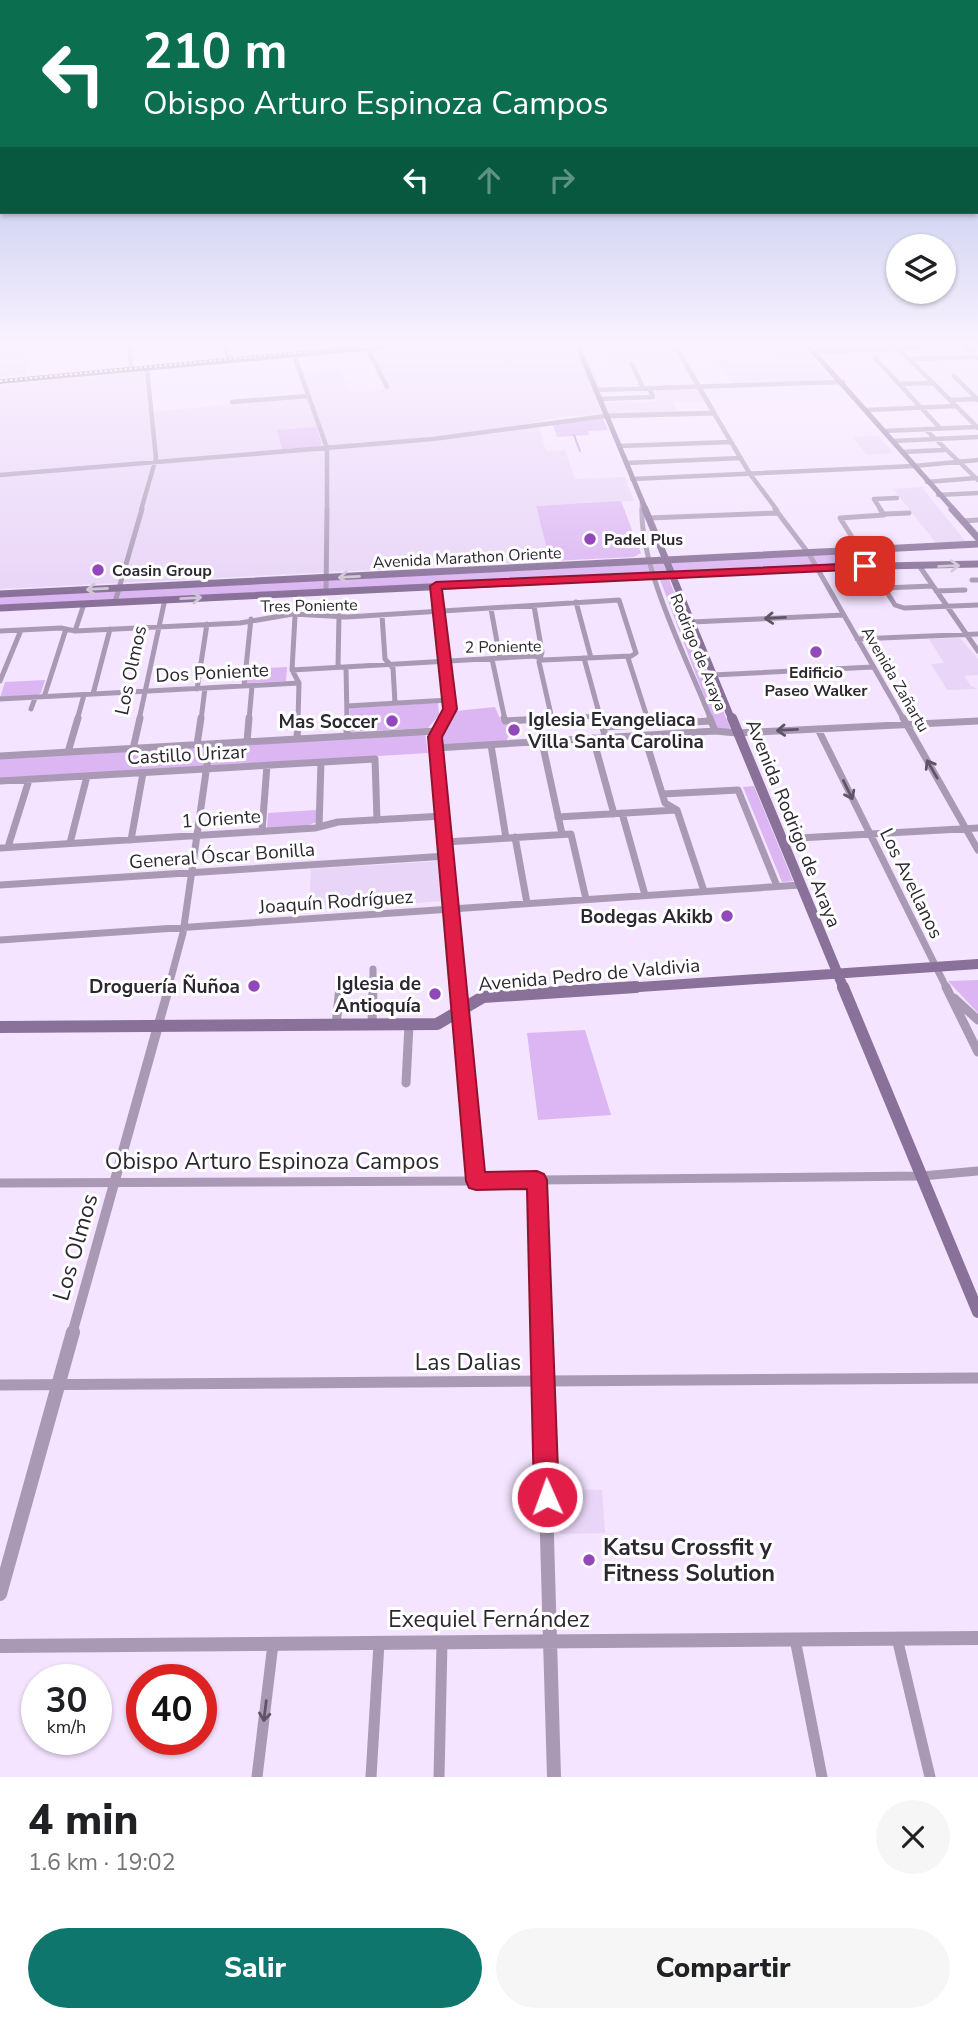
<!DOCTYPE html>
<html lang="es">
<head>
<meta charset="utf-8">
<style>
  :root { --surface:#fff; --page:#f6f6f6; --text:#202124; --muted:#757577; --accent:#0f766e }
  body { margin:0; font-family:"Nunito Sans",sans-serif; background:var(--page); color:var(--text); height:100vh; display:flex; flex-direction:column; font-size:26px; white-space:nowrap }
  * { box-sizing:border-box; margin:0 }
  p { font-size:23px; color:var(--muted) }
  .icon { flex:none; width:38px; height:38px; fill:none; stroke:currentColor; stroke-width:2; stroke-linecap:round; stroke-linejoin:round }
  .map { position:relative; height:1777px; overflow:hidden }
  .sheet { display:flex; flex-direction:column; background:var(--surface); flex:1 }
  .sheet>* { flex:none }
  .banner { position:absolute; left:0px; top:0px; width:978px; height:214px; box-shadow:0 2px 5px #0004; background:#0b6e4f; color:#fff; overflow:hidden }
  .controls { position:absolute; left:886px; top:234px; display:grid; gap:14px }
  .controls a { display:grid; place-items:center; width:70px; height:70px; border-radius:50%; background:var(--surface); box-shadow:0 2px 5px #0004; font-size:35px }
  .speed { position:absolute; left:21px; top:1664px; display:flex; gap:14px; font-size:35px; font-weight:700; text-align:center }
  .speed>* { display:grid; place-content:center; width:91px; height:91px; border-radius:50%; background:var(--surface); box-shadow:0 2px 5px #0004; line-height:1 }
  .speed small { font-size:18px; font-weight:400 }
  .speed .limit { border:10px solid #d22; background:#fff; color:#111 }
  .pin { position:absolute; display:grid; place-items:center; width:60px; height:60px; color:#fff; margin:-30px; border-radius:14px; box-shadow:0 4px 10px #0006 }
  .me { position:absolute; width:77px; margin:-38px; rotate:358deg; stroke-linejoin:round; filter:drop-shadow(0 0 5px #0008) }
  .turn { display:flex; align-items:center; gap:24px; height:147px; padding:0 28px; font-size:32px }
  .turn .icon { width:91px; height:91px; stroke-width:2.5 }
  .turn b { display:block; font-size:49px; line-height:60px }
  .lanes { display:flex; align-items:center; height:66px; padding:0 28px; background:#0003; justify-content:center; gap:35px; direction:ltr }
  .lanes .off { opacity:.35 }
  .round { display:grid; place-items:center; flex:none; width:74px; height:74px; border-radius:37px; background:var(--page) }
  .summary { display:flex; align-items:center; justify-content:space-between; height:119px; padding:0 28px }
  h1 { font-size:42px; font-weight:800; line-height:52px }
  .primary-button { display:flex; gap:14px; margin-top:auto; padding:14px 28px }
  .primary-button a { flex:1; height:80px; border-radius:42px; background:var(--accent); color:#fff; font-size:28px; font-weight:800; line-height:80px; text-align:center }
  .primary-button a+a { background:var(--page); color:var(--text) }
  .map>svg:first-child { display:block }
  .built { fill:#e9d5f7 }
  .green { fill:#dbb6f2 }
  .lines { fill:none; stroke-linecap:round; stroke-linejoin:round }
  .stream { stroke:#b891d0; stroke-width:2 }
  .minor-far4 { stroke:#a999b5; stroke-width:4.5 }
  .minor-far3 { stroke:#a999b5; stroke-width:5 }
  .minor-far2 { stroke:#a999b5; stroke-width:7 }
  .minor-far1 { stroke:#a999b5; stroke-width:9 }
  .minor { stroke:#a999b5; stroke-width:11 }
  .tertiary-far4 { stroke:#a999b5; stroke-width:5 }
  .tertiary-far3 { stroke:#a999b5; stroke-width:6 }
  .tertiary-far2 { stroke:#a999b5; stroke-width:9 }
  .tertiary-far1 { stroke:#a999b5; stroke-width:10 }
  .tertiary { stroke:#a999b5; stroke-width:14 }
  .secondary-far3 { stroke:#897199; stroke-width:5 }
  .secondary-far2 { stroke:#897199; stroke-width:7 }
  .secondary-far1 { stroke:#897199; stroke-width:10 }
  .secondary { stroke:#897199; stroke-width:12 }
  .primary { fill:#735485; fill-rule:evenodd }
  .rail-casing { stroke:#544c5a; stroke-width:3.5 }
  .rail { stroke:#fff; stroke-width:2; stroke-dasharray:2.5; stroke-linecap:butt }
  .oneway { stroke:#d0c6d6 }
  .oneway2 { stroke:#5f5566 }
  .route { fill:#e11d48; stroke:#92132f; stroke-width:2 }
  .poi-dot { fill:#9248ba; stroke:#fff; stroke-width:2.5 }
  .labels { text-anchor:middle; stroke-width:6; stroke-linejoin:round; paint-order:stroke }
  .far-poi-label { font-size:16px; font-weight:bold; fill:#2d2731; stroke:#fff; text-anchor:start }
  .far-street-label { font-size:16px; fill:#2d2731; stroke:#fff }
  .street-label { font-size:19px; fill:#2d2731; stroke:#fff }
  .poi-label { font-size:19px; font-weight:bold; fill:#2d2731; stroke:#fff; text-anchor:end }
  .near-street-label { font-size:23px; fill:#2d2731; stroke:#fff }
  .near-poi-label { font-size:23px; font-weight:bold; fill:#2d2731; stroke:#fff; text-anchor:start }
</style>
</head>
<body>
<div class="map">
<svg width="978" height="1777" viewBox="0 0 978 1777">
  <rect width="100%" height="100%" fill="#f4e4ff"/>
  <path class="built" d="M 0,347 L 29,347 L 26,374 L 0,377 Z
    M 402,347 L 672,347 L 681,361 L 630,366 L 606,361 L 603,356 L 588,356 L 606,403 L 656,401 L 651,389 L 731,384 L 715,357 L 786,355 L 781,347 L 804,347 L 833,383 L 697,388 L 703,401 L 674,402 L 678,412 L 563,416 L 488,432 L 489,435 L 538,425 L 546,451 L 565,450 L 575,479 L 625,477 L 634,501 L 536,506 L 550,561 L 0,589 L 0,385 L 143,372 L 149,412 L 307,397 L 301,371 L 339,368 L 350,392 L 381,391 L 387,384 L 372,349 Z
    M 878,436 L 893,453 L 867,455 L 853,437 Z
    M 922,487 L 966,542 L 936,543 L 893,489 Z
    M 960,638 L 978,659 L 978,675 L 964,676 L 971,686 L 978,689 L 947,690 L 931,664 L 944,663 L 929,639 Z
    M 440,861 L 443,901 L 309,911 L 311,869 Z
    M 558,1489 L 602,1490 L 605,1533 L 560,1534 Z"/>
  <path class="green" d="M 603,419 L 608,430 L 588,431 L 589,435 L 557,437 L 552,422 Z
    M 316,427 L 322,444 L 318,447 L 282,449 L 277,430 Z
    M 621,501 L 641,553 L 634,557 L 550,561 L 536,506 Z
    M 858,552 L 866,565 L 0,605 L 0,595 Z
    M 659,577 L 668,577 L 731,730 L 716,728 Z
    M 287,667 L 286,681 L 247,683 L 248,669 Z
    M 45,680 L 41,693 L 35,696 L 0,698 L 5,682 Z
    M 438,703 L 439,715 L 428,728 L 350,732 L 350,708 Z
    M 495,707 L 501,721 L 509,723 L 510,734 L 506,741 L 441,745 L 440,732 L 456,711 Z
    M 425,734 L 428,753 L 0,779 L 0,759 Z
    M 754,786 L 793,881 L 782,882 L 743,787 Z
    M 317,810 L 317,822 L 302,827 L 267,829 L 268,813 Z
    M 978,980 L 978,1013 L 948,981 Z
    M 585,1030 L 611,1115 L 538,1120 L 527,1033 Z"/>
  <g class="lines">
    <path class="stream" d="M 574,435 L 580,451"/>
    <path class="minor-far4" d="M 129,347 L 131,365
      M 225,347 L 228,356
      M 897,347 L 978,428
      M 965,347 L 977,358
      M 367,348 L 387,387
      M 294,355 L 327,448 L 327,510
      M 875,358 L 940,428
      M 909,359 L 976,357
      M 632,364 L 643,388
      M 954,376 L 978,400
      M 899,384 L 933,383
      M 595,390 L 843,382
      M 599,399 L 653,397 L 649,388
      M 950,400 L 977,399
      M 232,402 L 308,396
      M 867,410 L 956,406
      M 714,413 L 750,474 L 777,510
      M 925,429 L 978,480
      M 884,431 L 976,427
      M 893,441 L 978,437
      M 619,446 L 731,442
      M 902,452 L 944,450
      M 626,463 L 741,458
      M 0,475 L 433,439 L 606,416
      M 632,479 L 914,466 L 978,460
      M 927,482 L 976,478
      M 938,495 L 978,493
      M 874,499 L 881,510
      M 874,499 L 897,498
      M 141,510 L 156,458 L 147,369
      M 642,510 L 642,502"/>
    <path class="minor-far3" d="M 642,509 C 640,569 688,661 711,720
      M 775,509 L 809,554 L 904,720
      M 880,509 L 884,515 L 840,518 L 895,605 L 904,608 L 978,605
      M 885,514 L 909,513
      M 648,518 L 778,513
      M 963,521 L 978,520
      M 920,567 L 978,651
      M 972,580 L 978,580
      M 884,588 L 933,586
      M 326,591 L 327,509
      M 936,591 L 965,590
      M 115,602 L 142,509
      M 576,602 L 591,658
      M 534,606 L 542,652 L 539,662 L 552,719
      M 491,609 L 500,658
      M 382,615 L 385,659 L 393,668 L 395,703
      M 295,616 L 292,670 L 299,683 L 298,720
      M 692,622 L 844,615
      M 0,631 L 61,628 L 75,631 L 240,623 L 293,614 L 347,617 L 619,600 L 636,653 L 628,658 L 648,720
      M 75,631 L 84,604
      M 857,639 L 978,634
      M 584,658 L 601,720
      M 492,659 L 505,720
      M 338,667 L 339,615
      M 346,667 L 347,720
      M 292,670 L 535,656 L 543,660 L 631,656
      M 713,675 L 873,667
      M 0,681 L 21,630
      M 244,686 L 251,619
      M 197,689 L 207,624
      M 93,694 L 110,629
      M 44,697 L 66,629
      M 0,699 L 299,683
      M 347,706 L 449,700
      M 31,709 L 35,698
      M 77,720 L 84,695
      M 139,720 L 165,599
      M 201,720 L 205,688
      M 249,720 L 252,686
      M 531,720 L 600,716"/>
    <path class="minor-far2" d="M 347,718 L 347,736
      M 504,718 L 505,721 L 564,718
      M 600,718 L 606,738
      M 648,718 L 650,725
      M 710,718 L 715,731
      M 903,718 L 978,850
      M 603,727 L 711,721
      M 818,729 L 947,989
      M 644,735 L 665,803 L 677,810 L 704,891
      M 593,738 L 614,814
      M 297,739 L 298,718
      M 247,742 L 249,718
      M 542,742 L 562,834
      M 197,745 L 201,718
      M 491,745 L 506,838
      M 436,748 L 715,731 L 737,733 L 978,721
      M 133,749 L 140,718
      M 68,752 L 78,718
      M 0,756 L 436,731
      M 0,781 L 375,759 L 377,820
      M 663,794 L 738,790 L 777,886
      M 622,813 L 645,895
      M 558,817 L 676,810
      M 319,827 L 321,762
      M 262,831 L 267,765
      M 515,837 L 527,903
      M 781,839 L 978,828
      M 131,840 L 143,773
      M 446,842 L 571,834 L 586,899
      M 70,843 L 87,776
      M 8,847 L 29,780
      M 0,848 L 315,828 L 338,822 L 443,816
      M 0,885 L 447,856
      M 0,940 L 800,885
      M 168,989 L 183,933 L 210,744
      M 340,989 L 340,984
      M 373,989 L 373,969"/>
    <path class="minor-far1" d="M 946,987 L 978,1052
      M 954,998 L 978,1020
      M 336,1025 L 340,987
      M 372,1025 L 373,987
      M 158,1026 L 169,987
      M 406,1083 L 409,1025
      M 537,1180 L 922,1176 L 978,1171
      M 0,1183 L 476,1181"/>
    <path class="minor" d="M 0,1385 L 978,1378
      M 897,1638 L 930,1777
      M 795,1639 L 822,1777
      M 257,1777 L 273,1644
      M 371,1777 L 379,1643
      M 439,1777 L 442,1643"/>
    <path class="tertiary-far4" d="M 814,352 L 922,347
      M 606,416 L 714,413 L 676,347"/>
    <path class="tertiary-far3" d="M 435,586 L 450,707 L 444,720"/>
    <path class="tertiary-far2" d="M 446,718 L 435,737 L 458,989"/>
    <path class="tertiary-far1" d="M 458,987 L 476,1181 L 537,1180 L 541,1334
      M 72,1334 L 158,1026"/>
    <path class="tertiary" d="M 541,1332 L 554,1777
      M 0,1594 L 73,1332
      M 0,1646 L 978,1638"/>
    <path class="secondary-far3" d="M 578,347 L 646,510
      M 809,347 L 954,510"/>
    <path class="secondary-far2" d="M 645,509 L 732,720
      M 952,509 L 978,538
      M 0,594 L 978,544
      M 0,608 L 835,567 L 978,564"/>
    <path class="secondary-far1" d="M 732,718 L 844,989
      M 610,989 L 978,964"/>
    <path class="secondary" d="M 843,987 L 978,1312
      M 0,1027 L 437,1024 L 483,997 L 636,987"/>
    <path class="primary" d="M 373,347 L 389,347 L 386,349 L 0,384 L 0,380 Z"/>
    <g class="rail-casing">
      <path id="rail" d="M 0,381 L 359,347"/>
    </g>
    <use href="#rail" class="rail"/>
  </g>
  <defs><path id="oneway-shaft" d="M-6 0H5M1.5-3L5.5 0L1.5 3" fill="none" stroke-width="1.6" stroke-linecap="round" stroke-linejoin="round" transform="scale(1.75)"/></defs>
  <g class="oneway">
    <use href="#oneway-shaft" transform="translate(949 566) rotate(-2)"/>
    <use href="#oneway-shaft" transform="translate(349 577) rotate(177)"/>
    <use href="#oneway-shaft" transform="translate(97 589) rotate(177)"/>
    <use href="#oneway-shaft" transform="translate(191 598) rotate(-3)"/>
  </g>
  <g class="oneway2">
    <use href="#oneway-shaft" transform="translate(775 618) rotate(177)"/>
    <use href="#oneway-shaft" transform="translate(787 730) rotate(177)"/>
    <use href="#oneway-shaft" transform="translate(932 769) rotate(-120)"/>
    <use href="#oneway-shaft" transform="translate(848 790) rotate(64)"/>
    <use href="#oneway-shaft" transform="translate(265 1711) rotate(97)"/>
  </g>
  <linearGradient id="sky" x2="0" y2="1"><stop stop-color="#95a6de"/><stop offset="0.58" stop-color="#faf3ff"/><stop offset="1" stop-color="#faf3ff" stop-opacity="0"/></linearGradient>
  <rect width="978" height="595" fill="url(#sky)"/>
  <path class="route" d="M 865,563 L 870,566 L 869,569 L 442,589 L 457,709 L 442,737 L 485,1172 L 537,1171 L 544,1174 L 547,1180 L 559,1497 L 555,1506 L 547,1509 L 538,1506 L 534,1497 L 527,1189 L 476,1190 L 469,1188 L 466,1181 L 428,737 L 443,709 L 430,586 L 436,582 Z"/>
  <g class="poi-dot">
    <circle cx="590" cy="539" r="7"/>
    <circle cx="98" cy="570" r="7"/>
    <circle cx="816" cy="652" r="7"/>
    <circle cx="392" cy="721" r="7"/>
    <circle cx="514" cy="730" r="7"/>
    <circle cx="727" cy="916" r="7"/>
    <circle cx="254" cy="986" r="7"/>
    <circle cx="435" cy="994" r="7"/>
    <circle cx="589" cy="1560" r="7"/>
  </g>
  <g class="labels">
    <g class="far-poi-label">
      <text x="604" y="545">Padel Plus</text>
      <text x="112" y="576">Coasin Group</text>
      <text x="816" y="678" text-anchor="middle">Edificio<tspan x="816" dy="18">Paseo Walker</tspan></text>
    </g>
    <g class="far-street-label">
      <text transform="translate(467 557) rotate(-3)" y="6">Avenida Marathon Oriente</text>
      <text transform="translate(309 605) rotate(-1)" y="6">Tres Poniente</text>
      <text transform="translate(503 646) rotate(-1)" y="6">2 Poniente</text>
      <text transform="translate(699 652) rotate(68)" y="6">Rodrigo de Araya</text>
      <text transform="translate(896 679) rotate(60)" y="6">Avenida Zañartu</text>
    </g>
    <g class="street-label">
      <text transform="translate(130 670) rotate(-78)" y="7">Los Olmos</text>
      <text transform="translate(212 672) rotate(-3)" y="7">Dos Poniente</text>
      <text transform="translate(187 754) rotate(-3)" y="7">Castillo Urizar</text>
      <text transform="translate(221 818) rotate(-4)" y="7">1 Oriente</text>
      <text transform="translate(794 823) rotate(68)" y="7">Avenida Rodrigo de Araya</text>
      <text transform="translate(222 855) rotate(-4)" y="7">General Óscar Bonilla</text>
      <text transform="translate(912 883) rotate(64)" y="7">Los Avellanos</text>
      <text transform="translate(336 901) rotate(-4)" y="7">Joaquín Rodríguez</text>
      <text transform="translate(589 974) rotate(-5)" y="7">Avenida Pedro de Valdivia</text>
    </g>
    <g class="poi-label">
      <text x="528" y="726" text-anchor="start">Iglesia Evangeliaca<tspan x="528" dy="22">Villa Santa Carolina</tspan></text>
      <text x="378" y="728">Mas Soccer</text>
      <text x="713" y="923">Bodegas Akikb</text>
      <text x="421" y="990">Iglesia de<tspan x="421" dy="22">Antioquía</tspan></text>
      <text x="240" y="993">Droguería Ñuñoa</text>
    </g>
    <g class="near-street-label">
      <text x="272" y="1169">Obispo Arturo Espinoza Campos</text>
      <text transform="translate(75 1247) rotate(-74)" y="8">Los Olmos</text>
      <text x="468" y="1370">Las Dalias</text>
      <text x="489" y="1627">Exequiel Fernández</text>
    </g>
    <g class="near-poi-label">
      <text x="603" y="1555">Katsu Crossfit y<tspan x="603" dy="26">Fitness Solution</tspan></text>
    </g>
  </g>
</svg>
<div class="controls">
<a><svg class="icon" aria-label="layers" viewBox="0 0 24 24"><path d="M12 4l9 5-9 5-9-5zM3 14l9 5 9-5"/></svg></a>
</div>
<div class="speed"><div>30<small>km/h</small></div><div class="limit">40</div></div>
<div class="pin" style="left:865px;top:566px;background:#d93025"><svg class="icon" aria-label="arrive" viewBox="0 0 24 24"><path d="M6 21V4h12l-3 4 3 4H6"/></svg></div>
<svg class="me" style="left:547px;top:1497px" viewBox="-20 -20 40 40"><circle r="17" fill="#e11d48" stroke="#fff" stroke-width="3"/><path d="M0-11L8 9 0 5-8 9z" fill="#fff"/></svg>
<div class="banner">
<div class="turn"><svg class="icon" aria-label="left" viewBox="0 0 24 24"><path d="M17 20v-9H6M10 6l-5 5 5 5"/></svg><div><b>210 m</b>Obispo Arturo Espinoza Campos</div></div>
<div class="lanes"><svg class="icon" aria-label="left" viewBox="0 0 24 24"><path d="M17 20v-9H6M10 6l-5 5 5 5"/></svg><svg class="icon off" aria-label="ahead" viewBox="0 0 24 24"><path d="M12 20V5M6 11l6-6 6 6"/></svg><svg class="icon off" aria-label="right" viewBox="0 0 24 24"><path d="M7 20v-9h11M14 6l5 5-5 5"/></svg></div>
</div>
</div>
<section class="sheet">
<div class="summary"><div><h1>4 min</h1><p>1.6 km · 19:02</p></div><a class="round"><svg class="icon" aria-label="close" viewBox="0 0 24 24"><path d="M6 6l12 12M18 6L6 18"/></svg></a></div>
<div class="primary-button"><a>Salir</a><a>Compartir</a></div>
</section>
</body>
</html>
